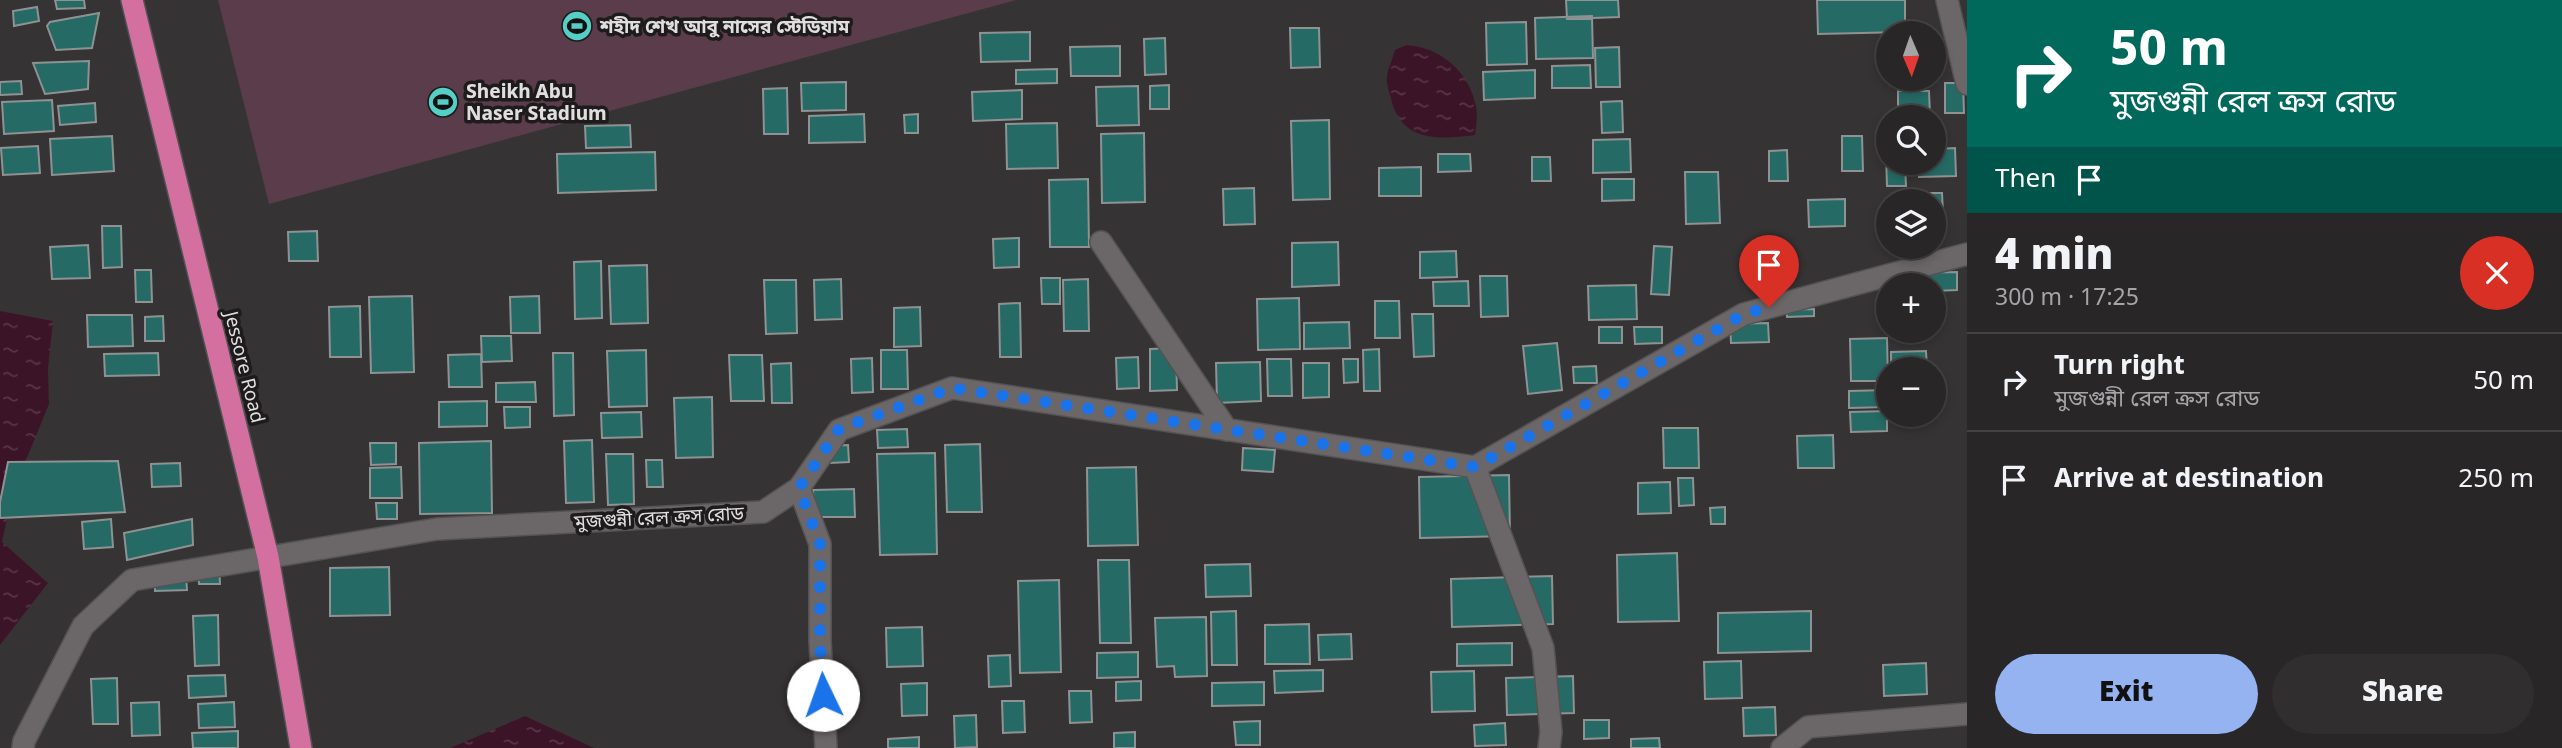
<!DOCTYPE html>
<html lang="en">
<head>
<meta charset="utf-8">
<style>
  :root { --surface:#282627; --page:#302e2f; --text:#f1f3f6; --muted:#a5a5a7; --line:#444344; --accent:#95b2f1 }
  body { margin:0; font-family:Georgia,"Noto Sans Bengali",serif; background:var(--page); color:var(--text); height:100vh; display:flex; flex-direction:column; font-size:26px; white-space:nowrap }
  * { box-sizing:border-box; margin:0 }
  p { font-size:23px; color:var(--muted) }
  .icon { flex:none; width:38px; height:38px; fill:none; stroke:currentColor; stroke-width:2; stroke-linecap:round; stroke-linejoin:round }
  .map { position:relative; flex:1; overflow:hidden }
  .sheet { display:flex; flex-direction:column; background:var(--surface); width:595px }
  .sheet>* { flex:none }
  .guide { background:#00695c; color:#fff; overflow:hidden }
  .needle { width:46px; rotate:178deg }
  .tools { position:absolute; left:1876px; top:21px; display:grid; gap:14px }
  .tools a { display:grid; place-items:center; width:70px; height:70px; border-radius:50%; background:var(--surface); box-shadow:0 4px 10px #0003,0 0 0 2px var(--line); font-size:35px }
  .pin { position:absolute; display:grid; place-items:center; width:60px; height:60px; color:#fff; margin:-72px -30px; border-radius:50% 50% 50% 0; rotate:-45deg; box-shadow:0 0 7px #0007 }
  .pin .icon { rotate:45deg }
  .me { position:absolute; width:77px; margin:-38px; rotate:357deg; stroke-linejoin:round; filter:drop-shadow(0 0 5px #0008) }
  .turn { display:flex; align-items:center; gap:24px; height:147px; padding:0 28px; font-size:32px }
  .turn .icon { width:91px; height:91px; stroke-width:2.5 }
  .turn b { display:block; font-size:49px; line-height:60px }
  .then { display:flex; align-items:center; height:66px; padding:0 28px; background:#0003; gap:14px; font-size:26px }
  .round { display:grid; place-items:center; flex:none; width:74px; height:74px; border-radius:37px; background:var(--page) }
  .headline { display:flex; align-items:center; justify-content:space-between; height:119px; padding:0 28px }
  h1 { font-size:42px; font-weight:800; line-height:52px }
  .primary-button { display:flex; gap:14px; margin-top:auto; padding:14px 28px }
  .primary-button a { flex:1; height:80px; border-radius:42px; background:var(--accent); color:#111; font-size:28px; font-weight:800; line-height:80px; text-align:center }
  .primary-button a+a { background:var(--page); color:var(--text) }
  ul { padding:0; list-style:none }
  li { display:flex; align-items:center; gap:21px; height:98px; padding:0 28px; border-top:2px solid var(--line) }
  li div { flex:1 }
  li b { display:block; font-size:26px }
  li em { font-style:normal }
  main { display:flex; flex:1; min-height:0 }
  .map>svg:first-child { display:block }
  .pitch { fill:#5b3c4a }
  .water { fill:url(#water-ripples) }
  .building { fill:#266a66; stroke:#8e9292; stroke-width:2 }
  .lines { fill:none; stroke-linecap:round; stroke-linejoin:round }
  .minor-casing { stroke:#545253; stroke-width:24 }
  .highway-casing { stroke:#545253; stroke-width:24 }
  .minor { stroke:#6b6768; stroke-width:21 }
  .highway { stroke:#d4709f; stroke-width:21 }
  .route { stroke:#1a73e8; stroke-width:12; stroke-dasharray:0 21.6 }
  .labels { text-anchor:middle; stroke-width:7; stroke-linejoin:round; paint-order:stroke }
  .poi-label { font-size:19px; font-weight:bold; fill:#e0dedf; stroke:#1d1b1c; text-anchor:start }
  .street-label { font-size:19px; fill:#e0dedf; stroke:#1d1b1c }
</style>
</head>
<body>
<main>
<div class="map">
<svg width="1967" height="748" viewBox="0 0 1967 748">
  <defs>
    <pattern id="water-ripples" width="26" height="14" patternUnits="userSpaceOnUse" patternTransform="scale(1.75)"><rect width="26" height="14" fill="#3c1428"/><path d="M2 4q2-2 4 0t4 0M15 11q2-2 4 0t4 0" fill="none" stroke="#583647"/></pattern>
  </defs>
  <rect width="100%" height="100%" fill="#363334"/>
  <path class="pitch" d="M 218,0 L 1016,0 L 269,204 Z"/>
  <path class="water" d="M 1406,45 C 1441,47 1469,72 1476,106 C 1478,115 1476,126 1475,135 C 1439,140 1400,142 1391,98 C 1389,92 1386,83 1387,76 C 1388,68 1393,58 1395,50 Z
    M 0,311 L 53,321 L 48,368 L 49,404 L 13,492 L 2,542 L 48,583 L 0,645 Z
    M 525,716 L 594,748 L 450,748 Z"/>
  <path class="building" d="M 55,0 L 84,0 L 85,8 L 57,9 Z
    M 1566,0 L 1618,0 L 1619,17 L 1567,19 Z
    M 1817,0 L 1905,0 L 1905,32 L 1818,34 Z
    M 37,7 L 39,21 L 14,26 L 13,11 Z
    M 99,13 L 92,48 L 56,50 L 47,26 L 50,22 Z
    M 1592,16 L 1593,58 L 1536,59 L 1535,18 Z
    M 1526,22 L 1527,64 L 1487,65 L 1486,23 Z
    M 1290,28 L 1319,28 L 1320,67 L 1291,68 Z
    M 1030,32 L 1030,61 L 981,62 L 980,33 Z
    M 1165,38 L 1166,74 L 1145,75 L 1144,39 Z
    M 1120,46 L 1120,76 L 1071,76 L 1070,47 Z
    M 1619,47 L 1620,87 L 1596,87 L 1595,48 Z
    M 89,61 L 88,89 L 45,94 L 33,63 Z
    M 1590,65 L 1591,88 L 1552,88 L 1552,66 Z
    M 1057,69 L 1057,83 L 1016,84 L 1016,70 Z
    M 1535,70 L 1535,98 L 1484,100 L 1483,72 Z
    M 21,81 L 22,94 L 0,95 L 0,82 Z
    M 846,82 L 846,110 L 802,111 L 801,83 Z
    M 1945,83 L 1963,83 L 1964,113 L 1945,113 Z
    M 1169,85 L 1169,109 L 1150,109 L 1150,86 Z
    M 1138,86 L 1139,125 L 1097,126 L 1096,87 Z
    M 787,88 L 788,134 L 764,134 L 763,89 Z
    M 1022,90 L 1022,119 L 973,121 L 972,92 Z
    M 1898,91 L 1929,91 L 1930,115 L 1898,116 Z
    M 52,100 L 54,131 L 4,134 L 2,102 Z
    M 1622,101 L 1623,132 L 1602,133 L 1601,102 Z
    M 95,103 L 96,122 L 60,125 L 58,106 Z
    M 864,114 L 865,142 L 809,143 L 809,116 Z
    M 918,114 L 918,133 L 905,133 L 904,115 Z
    M 1329,120 L 1330,199 L 1293,200 L 1291,121 Z
    M 1057,123 L 1058,168 L 1007,169 L 1006,124 Z
    M 630,125 L 631,147 L 586,148 L 585,126 Z
    M 1144,133 L 1145,202 L 1102,203 L 1101,134 Z
    M 112,136 L 114,171 L 52,175 L 50,139 Z
    M 1842,136 L 1862,136 L 1863,171 L 1842,171 Z
    M 1630,139 L 1631,172 L 1593,173 L 1593,140 Z
    M 38,146 L 40,173 L 3,175 L 1,148 Z
    M 1955,148 L 1956,176 L 1919,177 L 1919,163 L 1934,163 L 1934,149 Z
    M 1787,150 L 1788,181 L 1769,181 L 1769,151 Z
    M 655,152 L 656,190 L 558,193 L 557,154 Z
    M 1438,154 L 1470,154 L 1471,171 L 1438,172 Z
    M 1886,156 L 1888,156 L 1888,163 L 1905,163 L 1906,186 L 1887,186 Z
    M 1532,157 L 1550,157 L 1551,181 L 1532,181 Z
    M 1421,167 L 1421,196 L 1379,196 L 1379,168 Z
    M 1685,172 L 1718,172 L 1720,223 L 1686,224 Z
    M 1088,179 L 1089,247 L 1050,247 L 1049,180 Z
    M 1602,179 L 1634,179 L 1634,200 L 1602,201 Z
    M 1254,188 L 1255,224 L 1224,225 L 1223,189 Z
    M 1895,193 L 1942,193 L 1943,213 L 1934,214 L 1934,201 L 1895,201 Z
    M 1845,199 L 1845,226 L 1809,227 L 1808,200 Z
    M 102,226 L 121,226 L 122,267 L 103,268 Z
    M 317,231 L 318,261 L 289,261 L 288,232 Z
    M 1019,238 L 1019,267 L 994,268 L 993,239 Z
    M 1338,242 L 1339,285 L 1292,287 L 1292,243 Z
    M 88,245 L 90,278 L 52,279 L 50,247 Z
    M 1654,246 L 1672,247 L 1669,295 L 1651,294 Z
    M 1897,247 L 1927,247 L 1927,251 L 1897,251 Z
    M 1456,251 L 1457,277 L 1420,278 L 1420,252 Z
    M 601,261 L 602,318 L 575,319 L 574,262 Z
    M 647,265 L 648,323 L 611,324 L 609,266 Z
    M 135,270 L 151,270 L 152,302 L 136,302 Z
    M 1957,272 L 1957,290 L 1934,291 L 1934,285 L 1909,285 L 1909,273 Z
    M 1480,276 L 1507,276 L 1508,316 L 1481,317 Z
    M 1041,278 L 1060,278 L 1060,304 L 1042,304 Z
    M 841,279 L 842,319 L 815,320 L 814,280 Z
    M 1088,279 L 1089,331 L 1064,331 L 1063,280 Z
    M 764,280 L 796,280 L 797,333 L 766,334 Z
    M 1468,281 L 1469,306 L 1434,306 L 1433,282 Z
    M 1636,285 L 1637,319 L 1589,320 L 1588,286 Z
    M 412,296 L 414,372 L 371,373 L 369,297 Z
    M 539,296 L 540,333 L 511,333 L 510,297 Z
    M 1299,298 L 1300,349 L 1258,350 L 1257,299 Z
    M 1375,301 L 1399,301 L 1400,338 L 1375,338 Z
    M 1020,303 L 1021,357 L 1000,357 L 999,304 Z
    M 360,306 L 361,357 L 330,357 L 329,307 Z
    M 920,307 L 921,346 L 894,347 L 894,308 Z
    M 1814,309 L 1814,316 L 1787,317 L 1787,310 Z
    M 1412,314 L 1433,314 L 1434,356 L 1414,357 Z
    M 87,315 L 132,315 L 133,346 L 88,347 Z
    M 163,316 L 164,341 L 145,341 L 145,317 Z
    M 1349,322 L 1350,348 L 1304,349 L 1304,323 Z
    M 1768,323 L 1769,342 L 1731,343 L 1730,324 Z
    M 1599,327 L 1622,327 L 1622,343 L 1599,343 Z
    M 1634,327 L 1662,327 L 1662,343 L 1635,344 Z
    M 481,336 L 511,336 L 512,361 L 482,362 Z
    M 1887,338 L 1888,381 L 1851,381 L 1850,339 Z
    M 1557,343 L 1562,390 L 1528,394 L 1523,346 Z
    M 1176,348 L 1177,390 L 1150,391 L 1150,349 Z
    M 1379,349 L 1380,391 L 1364,391 L 1363,350 Z
    M 646,350 L 647,406 L 609,407 L 607,351 Z
    M 881,350 L 907,350 L 908,389 L 881,389 Z
    M 1926,351 L 1927,369 L 1891,369 L 1891,352 Z
    M 158,353 L 159,375 L 105,376 L 104,354 Z
    M 553,353 L 573,353 L 574,415 L 554,416 Z
    M 481,354 L 482,387 L 449,387 L 448,355 Z
    M 729,355 L 762,355 L 764,401 L 731,401 Z
    M 1138,357 L 1139,388 L 1117,389 L 1116,358 Z
    M 872,358 L 873,392 L 852,393 L 851,359 Z
    M 1267,359 L 1291,359 L 1292,396 L 1268,396 Z
    M 1343,359 L 1358,359 L 1358,382 L 1344,383 Z
    M 1260,362 L 1261,401 L 1217,403 L 1216,363 Z
    M 791,363 L 792,403 L 772,403 L 771,364 Z
    M 1303,363 L 1329,363 L 1329,397 L 1303,398 Z
    M 1596,366 L 1597,383 L 1574,383 L 1573,367 Z
    M 535,382 L 536,402 L 496,402 L 496,383 Z
    M 1888,390 L 1888,407 L 1849,408 L 1849,391 Z
    M 712,397 L 713,457 L 676,458 L 674,398 Z
    M 487,401 L 487,426 L 439,427 L 439,402 Z
    M 504,407 L 530,407 L 530,427 L 505,428 Z
    M 1887,411 L 1887,431 L 1851,432 L 1850,412 Z
    M 641,412 L 642,437 L 602,438 L 601,413 Z
    M 1663,428 L 1698,428 L 1699,468 L 1664,468 Z
    M 907,429 L 908,447 L 878,448 L 877,430 Z
    M 1833,435 L 1834,468 L 1798,468 L 1797,436 Z
    M 592,440 L 594,502 L 566,503 L 564,441 Z
    M 491,441 L 492,513 L 420,514 L 419,443 Z
    M 370,443 L 396,443 L 396,464 L 371,465 Z
    M 980,444 L 982,512 L 947,512 L 945,445 Z
    M 848,445 L 849,462 L 830,463 L 829,446 Z
    M 1243,448 L 1275,450 L 1273,472 L 1242,470 Z
    M 935,453 L 937,554 L 880,555 L 877,454 Z
    M 606,454 L 633,454 L 634,504 L 608,505 Z
    M 646,460 L 662,460 L 663,487 L 647,487 Z
    M 118,461 L 125,512 L 0,518 L 0,502 L 8,462 Z
    M 180,463 L 181,486 L 152,487 L 151,464 Z
    M 401,467 L 402,498 L 370,498 L 370,468 Z
    M 1136,467 L 1138,545 L 1088,546 L 1087,468 Z
    M 1509,475 L 1510,536 L 1420,538 L 1419,477 Z
    M 1678,478 L 1693,478 L 1694,505 L 1679,506 Z
    M 1670,482 L 1671,513 L 1638,514 L 1638,483 Z
    M 854,489 L 855,517 L 814,517 L 813,490 Z
    M 376,503 L 397,503 L 397,519 L 377,519 Z
    M 1725,507 L 1725,524 L 1711,524 L 1710,508 Z
    M 111,519 L 113,547 L 84,549 L 82,522 Z
    M 192,519 L 193,545 L 127,560 L 124,533 Z
    M 1677,553 L 1679,621 L 1618,622 L 1617,555 Z
    M 1098,560 L 1129,560 L 1131,643 L 1100,643 Z
    M 1250,564 L 1251,596 L 1206,597 L 1205,565 Z
    M 219,565 L 220,584 L 199,584 L 198,566 Z
    M 389,567 L 390,615 L 330,616 L 330,568 Z
    M 155,575 L 186,575 L 187,590 L 155,591 Z
    M 1552,576 L 1553,624 L 1452,627 L 1451,579 Z
    M 1059,580 L 1061,672 L 1020,673 L 1018,581 Z
    M 1236,611 L 1237,665 L 1212,665 L 1211,612 Z
    M 1811,611 L 1811,651 L 1718,653 L 1718,613 Z
    M 218,615 L 219,665 L 195,666 L 193,616 Z
    M 1206,617 L 1207,676 L 1175,677 L 1174,666 L 1157,667 L 1155,618 Z
    M 1309,624 L 1310,664 L 1265,664 L 1265,625 Z
    M 922,627 L 923,666 L 887,667 L 886,628 Z
    M 1351,634 L 1352,659 L 1319,660 L 1318,635 Z
    M 1512,643 L 1512,665 L 1457,666 L 1457,644 Z
    M 1138,652 L 1138,677 L 1097,678 L 1097,653 Z
    M 1010,655 L 1011,686 L 989,687 L 988,656 Z
    M 1741,661 L 1742,698 L 1705,699 L 1704,662 Z
    M 1926,663 L 1927,694 L 1884,696 L 1883,665 Z
    M 1323,670 L 1323,691 L 1275,693 L 1274,671 Z
    M 1474,671 L 1475,711 L 1432,712 L 1431,672 Z
    M 225,675 L 226,696 L 189,698 L 188,676 Z
    M 1573,676 L 1574,713 L 1507,715 L 1506,678 Z
    M 117,678 L 118,724 L 93,724 L 91,679 Z
    M 1141,681 L 1141,700 L 1116,701 L 1116,682 Z
    M 1264,682 L 1264,705 L 1212,706 L 1212,683 Z
    M 927,683 L 927,715 L 902,716 L 901,684 Z
    M 1069,691 L 1091,691 L 1092,722 L 1070,723 Z
    M 1002,701 L 1024,701 L 1025,732 L 1003,733 Z
    M 159,702 L 160,735 L 132,736 L 131,703 Z
    M 234,702 L 235,727 L 199,728 L 198,704 Z
    M 1775,707 L 1776,735 L 1744,736 L 1743,708 Z
    M 976,715 L 977,747 L 955,748 L 954,716 Z
    M 1584,720 L 1609,720 L 1609,738 L 1584,739 Z
    M 1260,721 L 1260,745 L 1236,745 L 1234,722 Z
    M 1505,723 L 1506,745 L 1475,746 L 1474,725 Z
    M 238,731 L 238,748 L 193,748 L 192,733 Z
    M 1135,732 L 1135,748 L 1114,748 L 1114,733 Z
    M 919,737 L 919,748 L 888,748 L 888,739 Z
    M 1659,738 L 1660,748 L 1631,748 L 1631,739 Z"/>
  <g class="lines">
    <g class="minor-casing">
      <path id="minor" d="M 1947,0 L 1967,84
        M 1101,242 L 1227,430
        M 1475,467 L 1543,648 L 1551,732 L 1549,748
        M 799,488 L 820,544 L 820,641 L 826,748
        M 23,748 L 24,741 L 83,626 L 132,580 L 437,529 L 763,512 L 799,488 L 839,430 L 952,388 L 1475,467 L 1744,314 L 1967,254
        M 1782,748 L 1808,727 L 1967,714"/>
    </g>
    <g class="highway-casing">
      <path id="highway" d="M 132,0 L 268,557 L 301,748"/>
    </g>
    <use href="#minor" class="minor"/>
    <use href="#highway" class="highway"/>
  </g>
  <g class="lines">
    <path class="route" d="M 823,695 L 820,641 L 820,544 L 799,488 L 839,429 L 952,388 L 1475,467 L 1744,314 L 1769,307"/>
  </g>
  <defs>
    <g id="stadium-disc" transform="scale(1.575)"><circle r="9.5" fill="#55cec6" stroke="#1d1b1c"/><path d="M0-5a6.5 5 0 1 0 0 10a6.5 5 0 1 0 0-10ZM-3.5-1.8h7v3.6h-7Z" fill="#111"/></g>
  </defs>
  <g fill-rule="evenodd">
    <use href="#stadium-disc" x="577" y="26"/>
    <use href="#stadium-disc" x="443" y="102"/>
  </g>
  <g class="labels">
    <g class="poi-label">
      <text x="600" y="33">শহীদ শেখ আবু নাসের স্টেডিয়াম</text>
      <text x="466" y="98">Sheikh Abu<tspan x="466" dy="22">Naser Stadium</tspan></text>
    </g>
    <g class="street-label">
      <text transform="translate(245 367) rotate(76)" y="7">Jessore Road</text>
      <text transform="translate(659 517) rotate(-3)" y="7">মুজগুন্নী রেল ক্রস রোড</text>
    </g>
  </g>
</svg>
<div class="tools">
<a><svg class="needle" viewBox="-14 -14 28 28"><path d="M0-13l5 13h-10z" fill="#e53935"/><path d="M0 13l5-13h-10z" fill="#a5a5a7"/></svg></a>
<a><svg class="icon" aria-label="search" viewBox="0 0 24 24"><circle cx="10" cy="10" r="6"/><path d="M15 15l6 6"/></svg></a>
<a><svg class="icon" aria-label="layers" viewBox="0 0 24 24"><path d="M12 4l9 5-9 5-9-5zM3 14l9 5 9-5"/></svg></a>
<a>+</a>
<a>−</a>
</div>
<div class="pin" style="left:1769px;top:307px;background:#d93025"><svg class="icon" aria-label="arrive" viewBox="0 0 24 24"><path d="M6 21V4h12l-3 4 3 4H6"/></svg></div>
<svg class="me" style="left:823px;top:695px" viewBox="-20 -20 40 40"><circle r="19" fill="#fff"/><path d="M0-13L10 11 0 6-10 11z" fill="#1a73e8"/></svg>
</div>
<section class="sheet">
<div class="guide">
<div class="turn"><svg class="icon" aria-label="right" viewBox="0 0 24 24"><path d="M7 20v-9h11M14 6l5 5-5 5"/></svg><div><b>50 m</b>মুজগুন্নী রেল ক্রস রোড</div></div>
<div class="then">Then<svg class="icon" aria-label="arrive" viewBox="0 0 24 24"><path d="M6 21V4h12l-3 4 3 4H6"/></svg></div>
</div>
<div class="headline"><div><h1>4 min</h1><p>300 m · 17:25</p></div><a class="round" style="background:#d93025;color:#fff"><svg class="icon" aria-label="close" viewBox="0 0 24 24"><path d="M6 6l12 12M18 6L6 18"/></svg></a></div>
<ul>
<li><svg class="icon" aria-label="right" viewBox="0 0 24 24"><path d="M7 20v-9h11M14 6l5 5-5 5"/></svg><div><b>Turn right</b><p>মুজগুন্নী রেল ক্রস রোড</p></div><em>50 m</em></li>
<li><svg class="icon" aria-label="arrive" viewBox="0 0 24 24"><path d="M6 21V4h12l-3 4 3 4H6"/></svg><div><b>Arrive at destination</b></div><em>250 m</em></li>
</ul>
<div class="primary-button"><a>Exit</a><a>Share</a></div>
</section>
</main>
</body>
</html>
